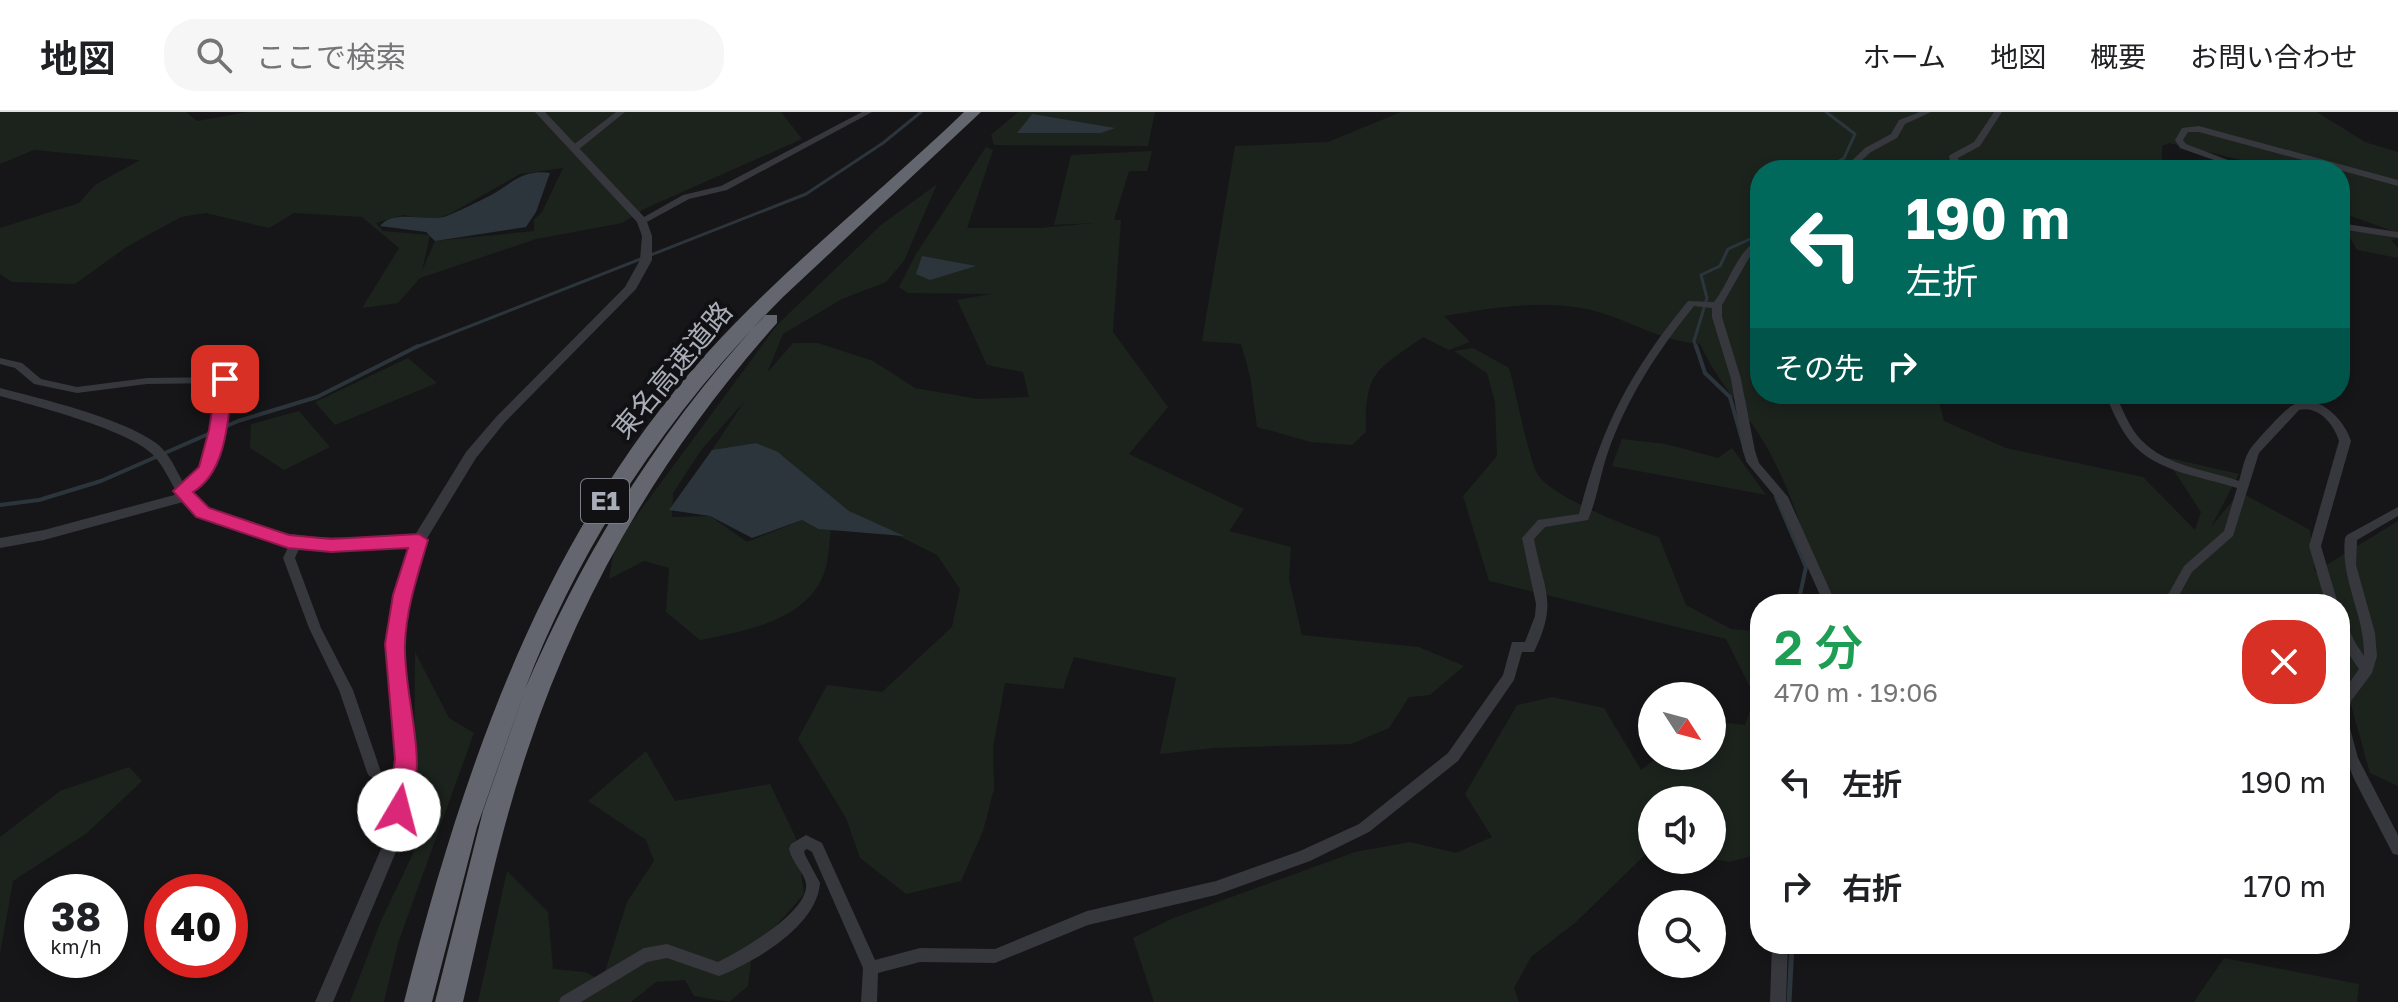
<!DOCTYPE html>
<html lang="ja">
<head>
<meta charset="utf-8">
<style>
  :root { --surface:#fff; --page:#f6f6f6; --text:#202124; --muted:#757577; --line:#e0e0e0 }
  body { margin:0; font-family:"Golos Text","Noto Sans JP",sans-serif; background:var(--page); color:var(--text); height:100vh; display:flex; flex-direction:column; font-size:30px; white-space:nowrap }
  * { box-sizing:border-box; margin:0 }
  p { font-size:26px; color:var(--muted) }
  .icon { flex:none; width:44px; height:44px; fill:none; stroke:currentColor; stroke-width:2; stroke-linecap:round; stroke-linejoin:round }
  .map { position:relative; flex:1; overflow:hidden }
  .drawer { position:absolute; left:1750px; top:482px; width:600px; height:360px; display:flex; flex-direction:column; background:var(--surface); border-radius:32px; box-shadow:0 4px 12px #0003 }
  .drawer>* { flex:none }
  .hud { position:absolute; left:1750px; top:48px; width:600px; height:244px; border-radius:32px; box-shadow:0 4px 12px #0003; background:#00695c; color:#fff; overflow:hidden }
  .needle { width:52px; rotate:126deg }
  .tools { position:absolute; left:1638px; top:570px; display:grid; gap:16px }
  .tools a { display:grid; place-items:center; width:88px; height:88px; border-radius:50%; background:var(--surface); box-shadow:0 4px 12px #0003; font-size:40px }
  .speed { position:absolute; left:24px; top:762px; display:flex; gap:16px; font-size:40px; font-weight:700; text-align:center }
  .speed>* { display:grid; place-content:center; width:104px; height:104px; border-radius:50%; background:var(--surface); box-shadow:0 4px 12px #0003; line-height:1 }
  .speed small { font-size:20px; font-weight:400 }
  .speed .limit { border:12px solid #d22; background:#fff; color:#111 }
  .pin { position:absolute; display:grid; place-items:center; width:68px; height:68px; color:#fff; margin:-34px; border-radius:16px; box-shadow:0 4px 12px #0006 }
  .me { position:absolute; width:88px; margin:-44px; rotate:8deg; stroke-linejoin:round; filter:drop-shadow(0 0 6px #0008) }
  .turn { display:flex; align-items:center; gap:28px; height:168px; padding:0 24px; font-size:36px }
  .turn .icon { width:104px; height:104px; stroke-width:2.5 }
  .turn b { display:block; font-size:56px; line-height:68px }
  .then { display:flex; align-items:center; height:76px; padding:0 24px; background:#0003; gap:16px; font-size:30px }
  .round { display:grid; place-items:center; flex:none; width:84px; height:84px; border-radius:32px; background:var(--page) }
  .overview { display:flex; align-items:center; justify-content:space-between; height:136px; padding:0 24px }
  h1 { font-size:48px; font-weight:600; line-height:60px; color:#1e9e55 }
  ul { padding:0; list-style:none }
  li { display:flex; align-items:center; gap:24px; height:104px; padding:0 24px }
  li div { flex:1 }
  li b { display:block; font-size:30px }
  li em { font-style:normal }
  header { display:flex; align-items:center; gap:48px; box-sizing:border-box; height:112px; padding:0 40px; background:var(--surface); border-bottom:2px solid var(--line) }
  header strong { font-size:38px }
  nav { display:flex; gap:44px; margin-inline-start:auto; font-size:28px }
  .search { width:560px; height:72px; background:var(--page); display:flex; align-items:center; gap:20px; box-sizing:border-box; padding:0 28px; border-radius:32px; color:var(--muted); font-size:30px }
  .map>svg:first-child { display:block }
  .green { fill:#1c231d; fill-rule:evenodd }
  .water { fill:#2c353c }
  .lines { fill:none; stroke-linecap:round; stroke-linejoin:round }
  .stream-far2 { stroke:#2c353c; stroke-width:3 }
  .stream-far1 { stroke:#2c353c; stroke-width:4 }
  .stream { stroke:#2c353c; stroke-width:5 }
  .minor { fill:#37383d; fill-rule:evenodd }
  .tertiary { fill:#37383d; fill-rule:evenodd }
  .motorway { fill:#63666e; fill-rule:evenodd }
  .route { fill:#db2777; stroke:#8e194d; stroke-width:2 }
  .labels { text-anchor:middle; stroke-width:8; stroke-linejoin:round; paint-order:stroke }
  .shield { fill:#111113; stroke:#7b7e86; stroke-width:2 }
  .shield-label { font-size:26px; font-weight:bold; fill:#a8adb8 }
  .street-label { font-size:28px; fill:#a8adb8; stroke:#111113 }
</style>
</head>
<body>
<header>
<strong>地図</strong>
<div class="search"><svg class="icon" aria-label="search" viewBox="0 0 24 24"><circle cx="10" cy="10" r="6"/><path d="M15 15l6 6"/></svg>ここで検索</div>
<nav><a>ホーム</a><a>地図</a><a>概要</a><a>お問い合わせ</a></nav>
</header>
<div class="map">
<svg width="2398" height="890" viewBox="0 0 2398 890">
  <rect width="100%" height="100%" fill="#161618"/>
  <path class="green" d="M 0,0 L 186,0 L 197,9 L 248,0 L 781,0 L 802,27 L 646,96 L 622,111 L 536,127 L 420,166 L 398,191 L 362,196 L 399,136 L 362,105 L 294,101 L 269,116 L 206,101 L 181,105 L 128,134 L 75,172 L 12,170 L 0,162 L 0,116 L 79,91 L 95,73 L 140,48 L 34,38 L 0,52 ZM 563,56 L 542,100 L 534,108 L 534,119 L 435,129 L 422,159 L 430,123 L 383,119 L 376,111 L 403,103 L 428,108 L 448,103 L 520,62 Z
    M 1018,0 L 1155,0 L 1148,34 L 994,33 L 991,23 Z
    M 1401,0 L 2317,0 L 2365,30 L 2398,40 L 2398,121 L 2340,100 L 2340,58 L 2255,58 L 2241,48 L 2169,31 L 2162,34 L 2162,58 L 1760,58 L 1760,282 L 1937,282 L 1944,309 L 2006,336 L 2143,365 L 2195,418 L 2201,400 L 2165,345 L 2239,362 L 2211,415 L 2240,380 L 2310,418 L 2315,460 L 2398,409 L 2398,674 L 2370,661 L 2346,575 L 2340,580 L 2340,492 L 1823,492 C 1809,439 1796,389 1770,341 C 1750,303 1718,272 1700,232 C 1660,228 1641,214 1605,202 C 1553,185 1496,195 1444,204 L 1470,230 L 1449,238 L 1423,225 C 1376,259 1365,258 1366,320 L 1352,333 L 1311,330 L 1257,315 L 1250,264 L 1241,232 L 1202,229 L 1235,34 L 1328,30 Z
    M 986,35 L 993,38 L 967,116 L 1040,116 L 1094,111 L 1054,113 L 1071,43 L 1152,39 L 1147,59 L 1129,59 L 1114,108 L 1121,108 L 1113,220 L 1168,295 L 1129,342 L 1244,397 L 1229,419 L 1291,435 L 1289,467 L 1302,523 L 1419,535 L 1464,554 L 1430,583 L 1409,585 L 1389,616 L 1351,632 L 1214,636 L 1160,642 L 1176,566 L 1074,545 L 1063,577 L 1005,571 L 993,636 L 994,677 L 983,719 L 961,769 L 906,782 L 860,746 L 846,706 L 798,627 L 827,573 L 882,580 L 952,515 L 960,477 L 937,443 L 849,399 L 782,343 L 756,331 L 712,338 L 744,290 L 702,337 L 673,381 L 672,405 L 710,404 L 747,430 L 802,408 L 818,417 L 831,418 C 829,430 829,443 826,455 C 812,508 746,519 700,528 L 666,500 L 669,456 L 644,449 L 609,467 L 615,433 L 777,213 L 881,113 L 937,72 L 904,149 L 886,170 L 842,187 L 783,222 L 767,261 L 793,231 L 818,231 L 873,249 L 915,276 L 978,287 L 1029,285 L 1023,260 L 987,253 L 957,188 L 991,182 L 908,181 L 899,175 L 916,142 Z
    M 2340,118 L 2373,120 L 2398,127 L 2391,128 L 2398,136 L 2398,146 L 2357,138 L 2349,124 L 2340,122 Z
    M 1473,236 L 1509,256 C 1515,276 1530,352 1538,363 C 1554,386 1631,416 1659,425 L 1686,493 L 1731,517 L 1755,519 L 1760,527 L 1760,742 L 1729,750 L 1712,747 L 1712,688 L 1652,688 L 1652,736 L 1576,810 L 1531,845 L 1514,876 L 1519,890 L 1154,890 L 1133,826 L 1171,807 L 1355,740 L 1410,730 L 1456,741 L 1492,725 L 1465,682 L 1517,593 L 1552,585 L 1604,596 L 1641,658 L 1659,644 L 1712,644 L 1712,609 L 1745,613 L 1755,585 L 1726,527 L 1489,469 L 1463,384 L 1497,344 L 1495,290 L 1487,261 L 1454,239 Z
    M 408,246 L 437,271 L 335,313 L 315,290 Z
    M 299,299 L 330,335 L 284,358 L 250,336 L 251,312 Z
    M 1622,327 L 1666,332 L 1718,346 L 1732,336 L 1766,383 L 1612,354 Z
    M 415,540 L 449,606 L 474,621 L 398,831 L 384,890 L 350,890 L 380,811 L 428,710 L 414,696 Z
    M 646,639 L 675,689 L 770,672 L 796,726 L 804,782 L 752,841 L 748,874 L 729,890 L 694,884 L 685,868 L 656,870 L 631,890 L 478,890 L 507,759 L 548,800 L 553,857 L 585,860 L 602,869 L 627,790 L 654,749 L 646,728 L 588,689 Z
    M 129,655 L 142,669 L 87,721 L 13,769 L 0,842 L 0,725 L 60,679 Z
    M 2224,846 L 2359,872 L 2357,890 L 2194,890 Z"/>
  <path class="water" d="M 1032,2 L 1115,16 L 1101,21 L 1017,21 Z
    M 550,61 L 536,100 L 526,115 L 435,129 L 426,120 L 380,114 C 394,96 427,111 447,104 C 459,99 482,88 493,82 C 513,70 524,57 550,61 Z
    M 922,144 L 976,154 L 930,168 L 916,162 Z
    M 756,331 L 778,340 L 849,399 L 904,424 L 818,417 L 802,408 L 752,426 L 710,404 L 669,398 L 712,338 Z"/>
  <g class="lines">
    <path class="stream-far2" d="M 1824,58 L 1844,46 L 1855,22 L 1826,0
      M 414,236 L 806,82 L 883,31 L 921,0
      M 1696,236 L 1694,229 L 1707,186 L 1701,163 L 1720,154 L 1728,137 L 1757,124 L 1760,102"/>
    <path class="stream-far1" d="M 1696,234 L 1705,261 L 1730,285 L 1748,349
      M 1776,385 L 1806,455 L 1798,492
      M 0,393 L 39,388 L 101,369 L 238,309 L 317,285 L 418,234"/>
    <path class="stream" d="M 1789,890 L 1792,832"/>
    <path class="minor" d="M 616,0 L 625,0 L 578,38 L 572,38 L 572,34 Z
      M 862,0 L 872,0 L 727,78 L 689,87 L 645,111 L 639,111 L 637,109 L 683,83 L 721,74 Z
      M 1920,0 L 1931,0 L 1905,12 L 1897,26 L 1871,40 L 1851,58 L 1842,58 L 1865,36 L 1891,22 L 1899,8 Z
      M 1994,0 L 2002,0 L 1980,34 L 1958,46 L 1961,58 L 1953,58 L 1949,45 L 1950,43 L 1974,30 Z
      M 2199,14 L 2398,68 L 2398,74 L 2199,20 L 2188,20 L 2183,28 L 2186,32 L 2254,58 L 2242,58 L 2180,36 L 2175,28 L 2182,16 Z
      M 2340,111 L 2398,120 L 2398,126 L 2340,117 Z
      M 1760,127 L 1760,135 L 1749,146 L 1722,193 L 1722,205 L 1741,267 L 1755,339 L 1759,351 L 1788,385 L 1836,492 L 1824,492 L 1777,387 L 1748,352 L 1743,339 L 1731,267 L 1712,205 L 1712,196 L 1694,194 C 1657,240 1626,287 1607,343 C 1600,364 1597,387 1588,408 L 1545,415 L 1534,427 C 1543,478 1559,488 1534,540 L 1522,540 L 1514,568 L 1458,649 L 1369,720 L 1310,749 L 1216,783 L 1088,813 L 995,851 L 920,850 L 878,861 L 877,890 L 861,890 L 863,856 L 812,740 L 807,737 L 804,739 L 805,743 L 820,771 C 817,814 755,850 719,864 L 667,846 L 647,850 L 581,890 L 559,890 L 561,885 L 644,836 L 667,832 L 718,850 C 740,839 810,800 806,771 C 804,761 792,750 789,737 L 791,732 L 806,723 L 822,731 L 875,848 L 920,836 L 995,837 L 1087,799 L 1216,769 L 1300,739 L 1359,712 L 1448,641 L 1503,563 L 1512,530 L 1525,530 L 1535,504 L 1536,492 L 1522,426 L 1538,408 L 1579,402 C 1602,313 1630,260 1688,189 L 1714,190 C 1730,170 1736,139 1760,127 Z
      M 0,246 L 22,251 L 41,267 L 77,275 L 147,266 L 229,265 L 230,267 C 224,303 225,349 195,375 C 188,380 186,383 178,382 L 176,379 C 183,371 192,366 198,356 C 214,332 214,298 219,271 L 147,272 L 77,281 L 34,272 L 15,256 L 0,252 Z
      M 2105,282 L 2115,282 C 2122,295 2127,310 2136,322 C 2161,354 2204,357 2239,369 C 2242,359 2244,347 2249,339 C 2254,331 2286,296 2293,293 C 2318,280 2344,307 2351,329 L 2321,434 L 2338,492 L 2326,492 L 2309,434 L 2339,329 C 2334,312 2318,293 2299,298 L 2259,341 L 2233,424 L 2192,460 L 2177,487 L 2170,492 L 2154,492 L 2156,489 L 2169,481 L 2184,454 L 2224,419 L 2237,376 C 2198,363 2149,360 2125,322 C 2117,310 2111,295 2105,282 Z
      M 2398,395 L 2398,404 L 2357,428 L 2356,453 L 2375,521 L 2377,544 L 2372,561 L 2351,589 L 2348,609 L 2358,646 L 2398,723 L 2398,743 L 2393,742 L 2354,667 L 2340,632 L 2340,584 L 2359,557 C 2346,538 2340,530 2340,506 L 2344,508 L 2356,532 L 2364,544 C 2365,503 2340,468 2345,426 L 2347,423 Z
      M 296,426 L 302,430 L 295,446 L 321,516 L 353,578 L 381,660 L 379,664 L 374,666 L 369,664 L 367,660 L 339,578 L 309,516 L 283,446 L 292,427 Z
      M 1772,832 L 1788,832 L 1786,890 L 1770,890 Z"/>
    <path class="tertiary" d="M 535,0 L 545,0 L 646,107 L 652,124 L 652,148 L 636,177 L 505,310 L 476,346 L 426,428 L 410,483 L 402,532 L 414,647 L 403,723 L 333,890 L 315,890 L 387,723 L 398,647 L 388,532 L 396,483 L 410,434 C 351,437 294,437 237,419 C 218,413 197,406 183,390 L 44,428 L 0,436 L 0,426 L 44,418 L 178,382 C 169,368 163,352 151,341 C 125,317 36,294 0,284 L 0,276 C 42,287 122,306 156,331 C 176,346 180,375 199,391 C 207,397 217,401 227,405 C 286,430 352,427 415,423 L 466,340 L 497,304 L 625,175 L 640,148 L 642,124 L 637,110 Z"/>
    <path class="motorway" d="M 964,0 L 981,0 L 783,185 C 670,298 582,428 525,577 C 586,435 660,317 765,203 L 777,203 L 777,211 C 665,337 581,477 528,637 C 500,719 483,805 463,890 L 435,890 L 483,699 L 525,578 L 477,715 L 432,890 L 404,890 C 464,654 542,424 708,240 C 787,153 880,81 964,0 Z"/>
  </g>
  <path class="route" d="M 225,262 L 233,267 C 228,303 228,359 193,380 L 209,396 L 289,423 L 331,427 L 419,422 L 428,428 C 418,462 406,497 405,532 C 403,587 432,652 406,704 L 391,704 L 388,698 L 395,647 L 385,532 L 393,483 L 408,436 L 331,440 L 288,436 L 196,405 L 173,379 L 199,355 L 209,318 L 217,267 Z"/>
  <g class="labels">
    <rect class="shield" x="581" y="367" width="48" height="44" rx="6"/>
    <g class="shield-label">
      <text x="605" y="398">E1</text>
    </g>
    <g class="street-label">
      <text transform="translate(672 258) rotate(-50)" y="10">東名高速道路</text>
    </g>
  </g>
</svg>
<div class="tools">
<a><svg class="needle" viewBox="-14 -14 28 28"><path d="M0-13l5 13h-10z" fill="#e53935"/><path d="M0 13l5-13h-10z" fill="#757577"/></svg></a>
<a><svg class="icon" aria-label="sound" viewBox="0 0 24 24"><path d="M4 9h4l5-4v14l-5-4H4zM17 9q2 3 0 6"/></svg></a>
<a><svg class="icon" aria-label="search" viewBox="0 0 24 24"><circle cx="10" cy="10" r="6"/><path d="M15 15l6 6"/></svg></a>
</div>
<div class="speed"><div>38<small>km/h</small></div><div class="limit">40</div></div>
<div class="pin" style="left:225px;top:267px;background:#d93025"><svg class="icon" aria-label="arrive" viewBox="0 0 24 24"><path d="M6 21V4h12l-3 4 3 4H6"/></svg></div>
<svg class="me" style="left:399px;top:698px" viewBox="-20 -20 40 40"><circle r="19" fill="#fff"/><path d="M0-13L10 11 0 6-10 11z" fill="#db2777"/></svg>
<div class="hud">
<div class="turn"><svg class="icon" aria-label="left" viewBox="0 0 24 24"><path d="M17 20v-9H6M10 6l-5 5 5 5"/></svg><div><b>190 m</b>左折</div></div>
<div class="then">その先<svg class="icon" aria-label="right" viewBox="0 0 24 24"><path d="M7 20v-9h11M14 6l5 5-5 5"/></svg></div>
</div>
<section class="drawer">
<div class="overview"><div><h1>2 分</h1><p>470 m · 19:06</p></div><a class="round" style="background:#d93025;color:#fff"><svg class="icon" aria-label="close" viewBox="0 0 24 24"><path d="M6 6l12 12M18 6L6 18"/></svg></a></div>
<ul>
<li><svg class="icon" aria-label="left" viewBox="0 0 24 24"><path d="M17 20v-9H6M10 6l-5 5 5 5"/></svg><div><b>左折</b></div><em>190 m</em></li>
<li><svg class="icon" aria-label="right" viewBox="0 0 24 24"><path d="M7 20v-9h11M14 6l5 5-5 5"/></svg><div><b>右折</b></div><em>170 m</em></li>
</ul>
</section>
</div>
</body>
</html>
